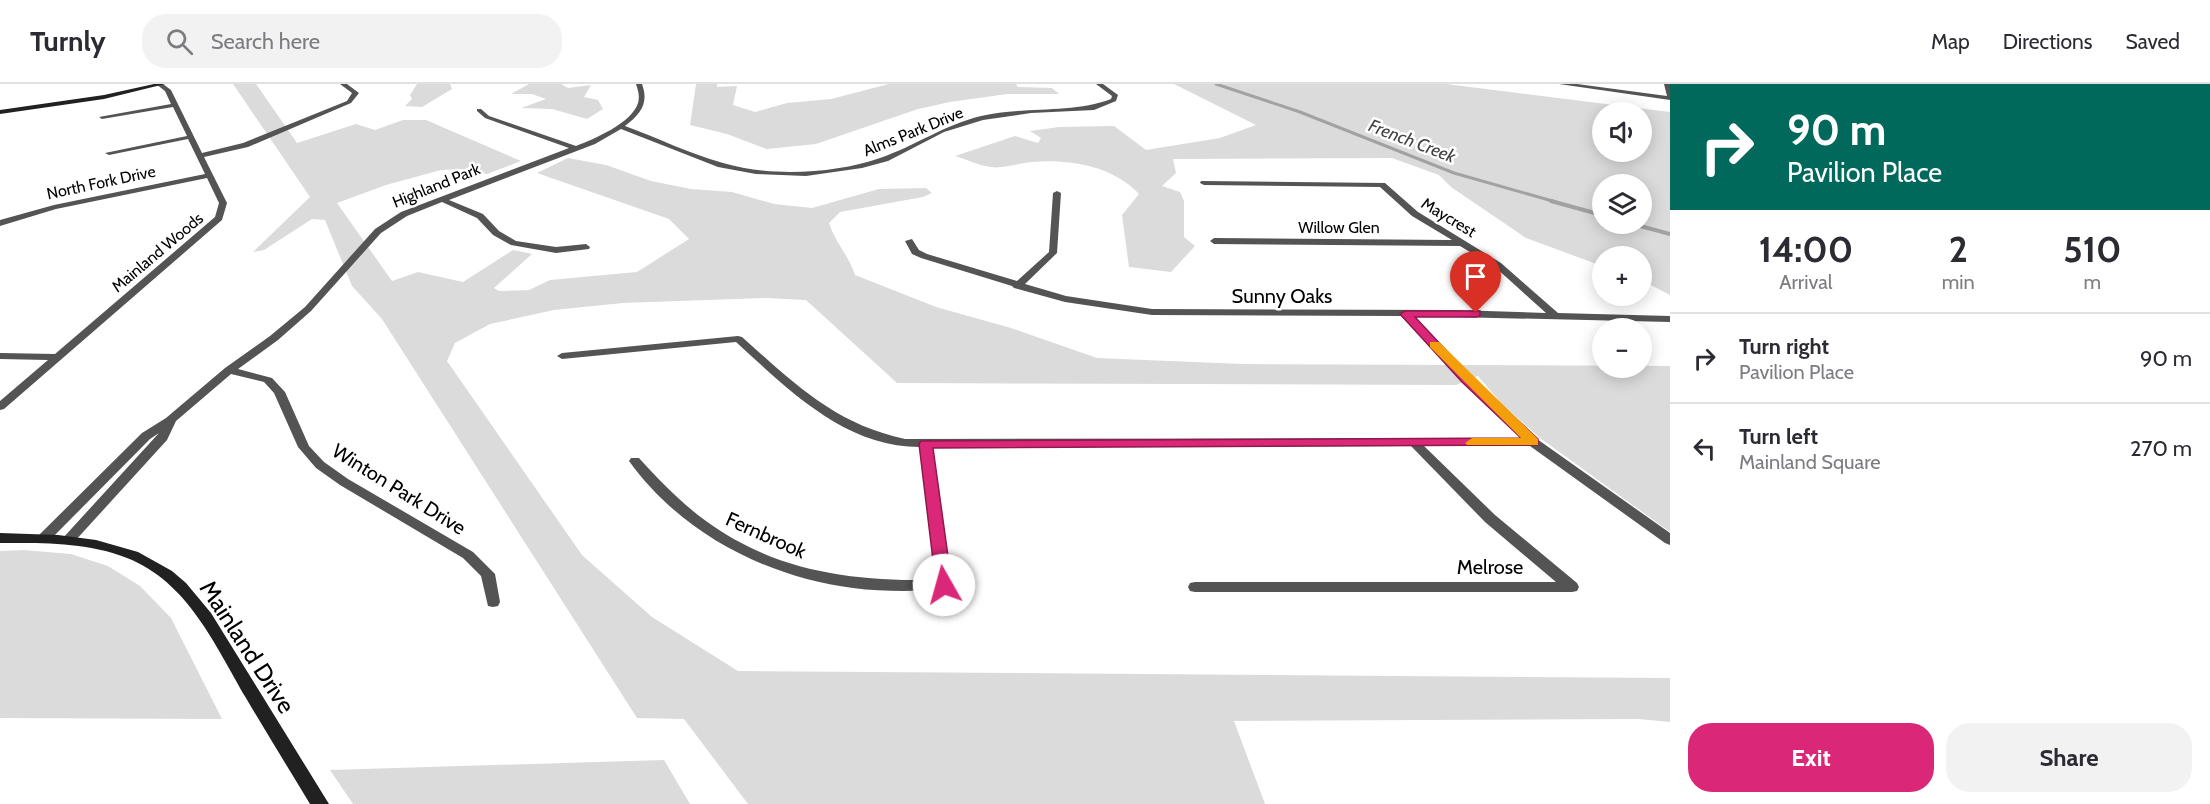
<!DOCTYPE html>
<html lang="en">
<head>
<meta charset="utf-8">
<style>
  :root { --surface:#fff; --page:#f2f2f3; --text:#2b2b33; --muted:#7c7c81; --line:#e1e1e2; --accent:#db2777 }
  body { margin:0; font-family:Cabin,sans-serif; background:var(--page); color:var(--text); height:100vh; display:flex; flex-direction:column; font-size:22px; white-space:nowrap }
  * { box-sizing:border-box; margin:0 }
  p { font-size:20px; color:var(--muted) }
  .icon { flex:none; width:33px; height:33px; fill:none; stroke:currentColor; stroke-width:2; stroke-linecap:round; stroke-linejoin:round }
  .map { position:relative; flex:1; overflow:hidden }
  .drawer { display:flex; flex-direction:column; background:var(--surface); width:540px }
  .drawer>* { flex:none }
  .banner { background:#00695c; color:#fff; overflow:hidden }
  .buttons { position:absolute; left:1592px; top:18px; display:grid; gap:12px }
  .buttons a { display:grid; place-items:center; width:60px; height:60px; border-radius:50%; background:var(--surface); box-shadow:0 3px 15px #0003; font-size:30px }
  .pin { position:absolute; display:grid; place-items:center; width:51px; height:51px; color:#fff; margin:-62px -26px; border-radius:50% 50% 50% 0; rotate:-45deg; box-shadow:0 0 6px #0007 }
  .pin .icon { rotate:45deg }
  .me { position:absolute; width:66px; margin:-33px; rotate:353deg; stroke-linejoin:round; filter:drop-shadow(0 0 4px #0008) }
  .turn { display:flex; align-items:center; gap:21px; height:126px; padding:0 18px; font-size:27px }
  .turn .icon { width:78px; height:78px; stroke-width:2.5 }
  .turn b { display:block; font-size:42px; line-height:51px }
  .eta { display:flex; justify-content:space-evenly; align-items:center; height:102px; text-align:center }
  .eta b { font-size:36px; font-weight:800; line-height:42px }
  .action { display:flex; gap:12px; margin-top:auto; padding:12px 18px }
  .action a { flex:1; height:69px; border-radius:24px; background:var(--accent); color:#fff; font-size:24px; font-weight:800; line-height:69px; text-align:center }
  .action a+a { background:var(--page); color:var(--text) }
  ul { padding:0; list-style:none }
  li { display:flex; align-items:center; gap:18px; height:90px; padding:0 18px; border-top:2px solid var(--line) }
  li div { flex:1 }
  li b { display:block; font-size:22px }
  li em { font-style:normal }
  header { display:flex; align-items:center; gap:36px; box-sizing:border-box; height:84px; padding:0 30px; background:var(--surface); border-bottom:2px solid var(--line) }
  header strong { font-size:28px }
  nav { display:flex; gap:33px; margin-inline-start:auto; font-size:21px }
  .search { width:420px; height:54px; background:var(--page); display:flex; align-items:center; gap:15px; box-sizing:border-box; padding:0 21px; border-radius:24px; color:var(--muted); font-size:22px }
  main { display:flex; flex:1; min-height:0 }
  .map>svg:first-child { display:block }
  .green { fill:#dbdbdb; fill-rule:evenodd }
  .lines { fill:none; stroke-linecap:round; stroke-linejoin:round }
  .stream-far1 { stroke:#a2a2a2; stroke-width:3 }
  .stream { stroke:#a2a2a2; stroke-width:4 }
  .street { fill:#545454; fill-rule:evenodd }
  .secondary { fill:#212121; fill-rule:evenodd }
  .route { fill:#db2777; stroke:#8e194d; stroke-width:1.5 }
  .slow { fill:#f59e0b }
  .labels { text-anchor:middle; stroke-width:5; stroke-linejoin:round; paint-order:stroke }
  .far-street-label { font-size:16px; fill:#000; stroke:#fff }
  .far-water-label { font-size:18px; font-style:italic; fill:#434343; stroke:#fff }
  .street-label { font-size:20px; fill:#000; stroke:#fff }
  .near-street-label { font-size:24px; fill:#000; stroke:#fff }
</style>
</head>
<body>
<header>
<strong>Turnly</strong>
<div class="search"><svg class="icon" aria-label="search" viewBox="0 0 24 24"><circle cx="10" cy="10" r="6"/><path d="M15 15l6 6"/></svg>Search here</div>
<nav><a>Map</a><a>Directions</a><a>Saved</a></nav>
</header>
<main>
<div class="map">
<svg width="1670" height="720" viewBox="0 0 1670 720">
  <rect width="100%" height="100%" fill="#fff"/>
  <path class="green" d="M 233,0 L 256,0 L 297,59 L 356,40 L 375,46 L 403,36 L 426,36 L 521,77 L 487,90 L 462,85 L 441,86 L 386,101 L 337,119 L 392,197 L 418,188 L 463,198 L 513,166 L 532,170 L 494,204 L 499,207 L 529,206 L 550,196 L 637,188 L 689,155 L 669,135 L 537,89 L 568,74 L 606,81 L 651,97 L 691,105 L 732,108 L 774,120 L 812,124 L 879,105 L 926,104 L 932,109 L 923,113 L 840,128 L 829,139 C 836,160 848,170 855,191 L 936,223 L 1011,244 L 1097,274 L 1242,280 L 1670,282 L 1670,448 L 1540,354 L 1501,319 L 1478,292 L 1456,301 L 897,299 L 806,216 L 766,214 L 623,219 L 554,226 L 490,240 L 455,259 L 447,277 L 582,471 L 652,533 L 738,587 L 1670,594 L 1670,638 L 1639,635 L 1234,637 L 1265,720 L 748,720 L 684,635 L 637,634 L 382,235 L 352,202 L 325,136 L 312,135 L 264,166 L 253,168 L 310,113 Z
    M 417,0 L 450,0 L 452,5 L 422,23 L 405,22 L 412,15 L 410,11 Z
    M 529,0 L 561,0 L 568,4 L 591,1 L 584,13 L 598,16 L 603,25 L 587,35 L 552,25 L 521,24 L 546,15 L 532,10 L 511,10 Z
    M 696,0 L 717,0 L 717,3 L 737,2 L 733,21 L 755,28 L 787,19 L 831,15 L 889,0 L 1016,0 L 1018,3 L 1052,4 L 1059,10 L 1007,10 L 950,18 L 918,25 L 816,60 L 767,65 L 727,50 L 690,41 Z
    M 1174,0 L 1446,0 L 1670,28 L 1670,211 L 1641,196 L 1641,172 L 1602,172 L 1602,182 L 1526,154 L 1451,103 L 1439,91 L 1392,74 L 1173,75 L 1176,89 L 1162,102 L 1180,108 L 1184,117 L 1184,153 L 1195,162 L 1171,188 L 1129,183 L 1122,131 L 1139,110 C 1113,82 1070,75 1032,78 C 1019,79 1004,85 991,83 C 979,82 966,75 955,72 L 1015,52 L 1038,59 L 1041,54 L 1030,47 L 1059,43 L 1114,42 L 1146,66 L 1220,54 L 1256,41 ZM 1602,28 L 1641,28 L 1641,68 L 1602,68 ZM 1602,100 L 1641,100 L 1641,140 L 1602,140 Z
    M 24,466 L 71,470 L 108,482 L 140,502 L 171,534 L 222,635 L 0,634 L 0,467 Z
    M 664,676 L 690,720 L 353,720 L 330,686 Z"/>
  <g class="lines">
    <path class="stream-far1" d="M 1216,0 L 1300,28 L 1454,89 L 1556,118"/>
    <path class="stream" d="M 1551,117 L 1602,131
      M 1633,140 L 1670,150"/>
    <path class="street" d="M 156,0 L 163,0 L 171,6 L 202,69 L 243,59 L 347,17 L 352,9 L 340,0 L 347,0 L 359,9 L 351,19 L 248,63 L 204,73 L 227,119 L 222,136 L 4,325 L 0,326 L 0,317 L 48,276 L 0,275 L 0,269 L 55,270 L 215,133 L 219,119 L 207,94 L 56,125 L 0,142 L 0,136 L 54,121 L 205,90 L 188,55 L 109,71 L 105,69 L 187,52 L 173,23 L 102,35 L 99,33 L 171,20 L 165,7 Z
      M 636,0 L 642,0 C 649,19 641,30 625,42 C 658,54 690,70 723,79 C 770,93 834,90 880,74 C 915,62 944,41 981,32 C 1023,22 1072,30 1111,15 L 1112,12 L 1096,0 L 1103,0 L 1118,11 L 1116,17 L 1094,26 L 1031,29 L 983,36 L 944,48 L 888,77 L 862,84 L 806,92 L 756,90 L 718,83 L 621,45 L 595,60 L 449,116 L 483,130 L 499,147 L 516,157 L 556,163 L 586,160 L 590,163 L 589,165 L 556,169 L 511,161 L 493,151 L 477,134 L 442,118 L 407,132 L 381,149 L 311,227 L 278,256 L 238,285 L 272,294 L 285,308 L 309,362 L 324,378 L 348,395 L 473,468 L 495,490 L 500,518 L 498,522 L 493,523 L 488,522 L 481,492 L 463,474 L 340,401 L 316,384 L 298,363 L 274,309 L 264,298 L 231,290 L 176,337 L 167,356 L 74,458 L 64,458 L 62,455 L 159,349 L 150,355 L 49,457 L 39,457 L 37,454 L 39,451 L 142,349 L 166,334 L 225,284 L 270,252 L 305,223 L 375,145 L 401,128 L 569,64 L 485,34 L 477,27 L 477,25 L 481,25 L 489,32 L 576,62 C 594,55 632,39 638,19 C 640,12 638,6 636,0 Z
      M 1559,0 L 1577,0 L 1667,12 L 1664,0 L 1670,0 L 1670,16 Z
      M 1201,97 L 1385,99 L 1418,128 L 1501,179 L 1558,229 L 1670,232 L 1670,238 L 1412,232 L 1471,294 L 1537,355 L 1670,449 L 1670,461 L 1665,459 L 1530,362 L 1424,362 L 1495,431 L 1577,499 L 1579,503 L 1577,507 L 1572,508 L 1195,508 L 1190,507 L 1188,503 L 1190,499 L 1195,498 L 1556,498 L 1485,438 L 1411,362 L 932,363 L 951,501 L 949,505 L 944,506 C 914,507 883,508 853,504 C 766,493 681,449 629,377 L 631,374 L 639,374 C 660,397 681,419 706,437 C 776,488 852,497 936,496 L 920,363 C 844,363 788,305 736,258 L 562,275 L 557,272 L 562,269 L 738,252 L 742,253 C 794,299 834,340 905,355 L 1522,354 L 1463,298 L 1401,232 L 1152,231 L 1065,218 L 1014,204 L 1012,202 L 921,174 L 912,170 L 905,157 L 912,155 L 919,166 L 927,170 L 1017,197 L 1049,168 L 1053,109 L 1057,107 L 1061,109 L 1057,169 L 1025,200 L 1066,212 L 1152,225 L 1455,226 L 1546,229 L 1495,183 L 1460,162 L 1214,160 L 1210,157 L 1214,154 L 1452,156 L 1412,132 L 1380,103 L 1204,101 L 1200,99 Z"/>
    <path class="secondary" d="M 154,0 L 165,0 L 104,15 L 0,30 L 0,26 L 104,11 Z
      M 0,449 L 58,451 L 96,456 L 138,468 L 172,487 L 186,499 L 211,529 L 329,720 L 310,720 C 289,685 267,650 246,614 C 215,561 188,498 127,474 C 87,458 42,459 0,459 Z"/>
  </g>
  <path class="route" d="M 1480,227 L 1480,232 L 1476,233 L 1415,233 L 1471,293 L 1538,355 L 1538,361 L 933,364 L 952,501 L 944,506 L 936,501 L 919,360 L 921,357 L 1521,354 L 1462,298 L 1400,230 L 1405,227 Z"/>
  <path class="slow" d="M 1430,258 L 1439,258 L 1538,355 L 1538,361 L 1467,361 L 1465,359 L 1472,354 L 1521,354 L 1430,263 Z"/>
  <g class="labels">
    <g class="far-street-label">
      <text transform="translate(913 47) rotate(-22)" y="6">Alms Park Drive</text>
      <text transform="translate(101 98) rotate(-12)" y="6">North Fork Drive</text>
      <text transform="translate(436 101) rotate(-22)" y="6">Highland Park</text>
      <text transform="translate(1449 133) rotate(31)" y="6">Maycrest</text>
      <text x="1339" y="149">Willow Glen</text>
      <text transform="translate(157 168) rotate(-40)" y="6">Mainland Woods</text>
    </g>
    <g class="far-water-label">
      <text transform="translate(1412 57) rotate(21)" y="6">French Creek</text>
    </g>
    <g class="street-label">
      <text x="1282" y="219">Sunny Oaks</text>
      <text transform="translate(399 405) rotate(32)" y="7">Winton Park Drive</text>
      <text transform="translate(766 451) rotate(24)" y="7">Fernbrook</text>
      <text x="1490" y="490">Melrose</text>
    </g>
    <g class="near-street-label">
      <text transform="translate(247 563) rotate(57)" y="8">Mainland Drive</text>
    </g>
  </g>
</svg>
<div class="buttons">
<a><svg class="icon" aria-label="sound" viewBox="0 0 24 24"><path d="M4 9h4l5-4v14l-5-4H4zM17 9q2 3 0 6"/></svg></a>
<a><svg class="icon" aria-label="layers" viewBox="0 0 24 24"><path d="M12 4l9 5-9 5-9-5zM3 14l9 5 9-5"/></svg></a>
<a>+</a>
<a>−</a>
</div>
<div class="pin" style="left:1476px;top:229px;background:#d93025"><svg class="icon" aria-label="arrive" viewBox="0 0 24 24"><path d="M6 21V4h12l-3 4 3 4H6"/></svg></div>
<svg class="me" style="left:944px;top:501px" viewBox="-20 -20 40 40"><circle r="19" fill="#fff"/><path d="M0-13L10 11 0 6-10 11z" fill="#db2777"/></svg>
</div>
<section class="drawer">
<div class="banner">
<div class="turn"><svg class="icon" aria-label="right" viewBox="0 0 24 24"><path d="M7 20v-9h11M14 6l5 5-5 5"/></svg><div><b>90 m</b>Pavilion Place</div></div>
</div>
<div class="eta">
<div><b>14:00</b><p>Arrival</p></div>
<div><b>2</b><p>min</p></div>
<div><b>510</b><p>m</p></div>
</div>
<ul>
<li><svg class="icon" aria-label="right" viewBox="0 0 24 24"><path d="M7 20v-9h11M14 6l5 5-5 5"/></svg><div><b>Turn right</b><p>Pavilion Place</p></div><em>90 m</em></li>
<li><svg class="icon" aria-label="left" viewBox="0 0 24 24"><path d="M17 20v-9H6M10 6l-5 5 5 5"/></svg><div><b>Turn left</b><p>Mainland Square</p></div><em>270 m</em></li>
</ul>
<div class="action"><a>Exit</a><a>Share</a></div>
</section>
</main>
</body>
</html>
